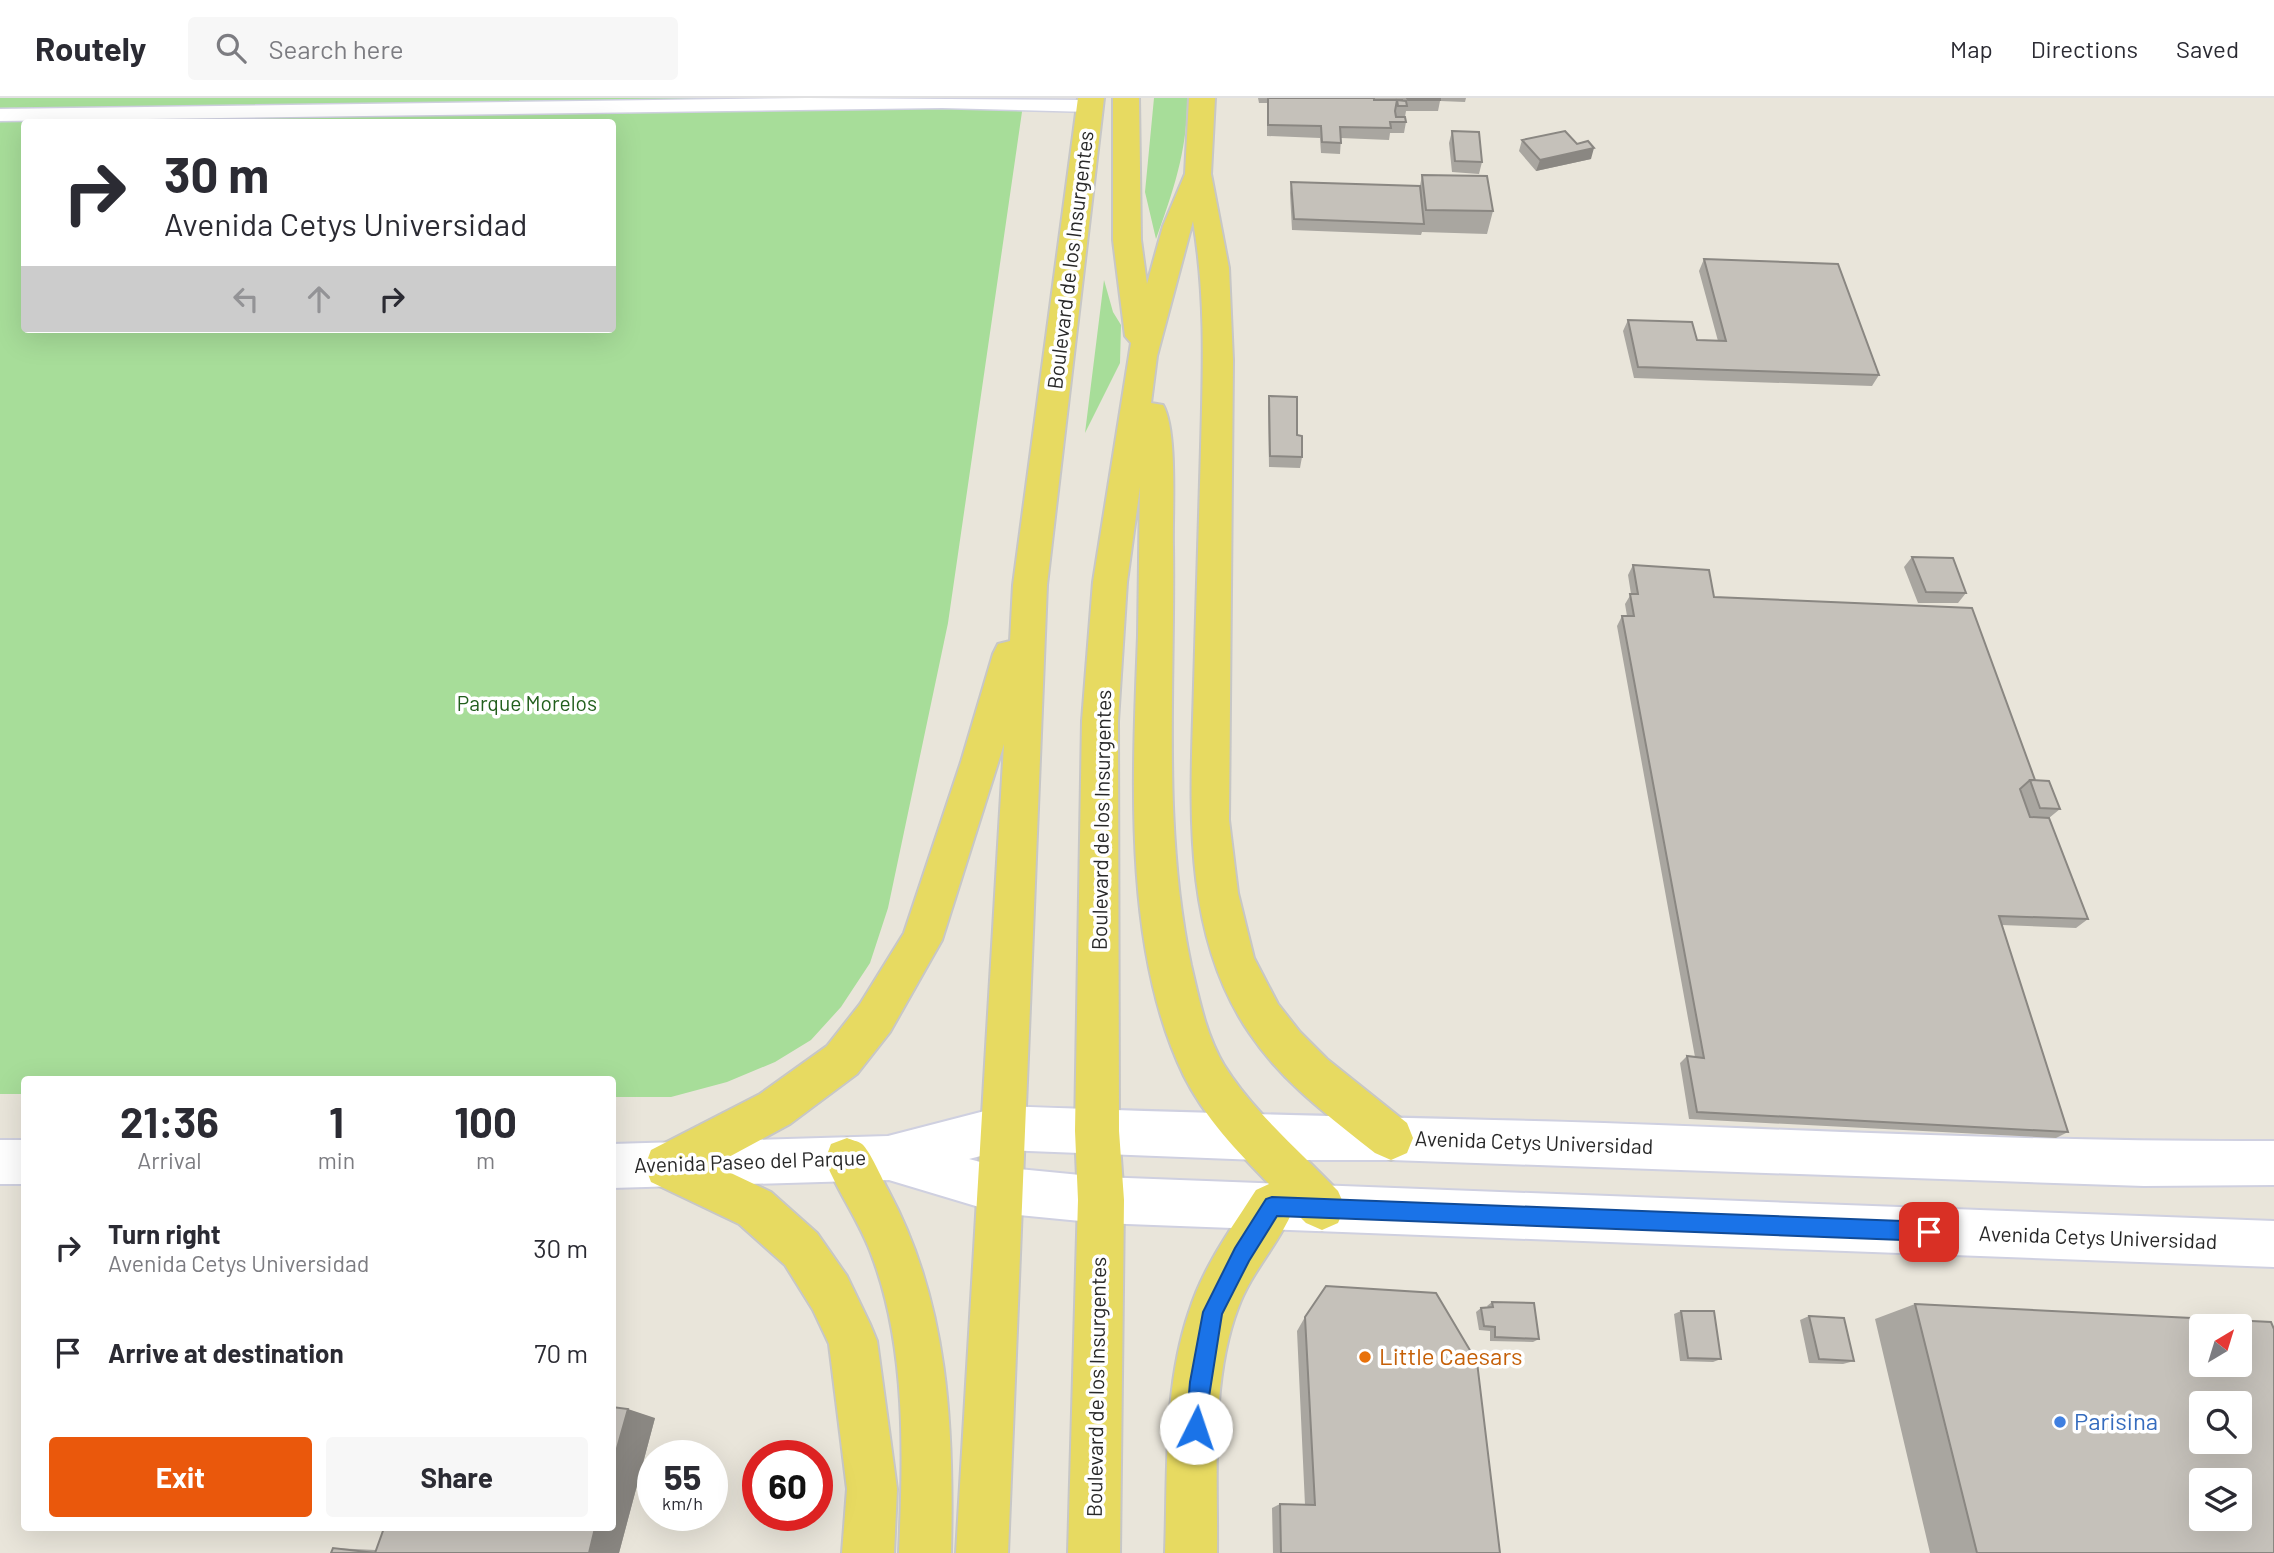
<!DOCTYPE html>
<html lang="en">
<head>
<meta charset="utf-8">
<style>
  :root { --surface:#fff; --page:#f7f7f7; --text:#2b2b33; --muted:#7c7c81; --line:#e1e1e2; --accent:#ea580c }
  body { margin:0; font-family:Barlow,sans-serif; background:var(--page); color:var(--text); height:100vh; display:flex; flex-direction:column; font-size:26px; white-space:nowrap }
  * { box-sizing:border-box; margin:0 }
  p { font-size:23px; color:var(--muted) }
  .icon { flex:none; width:38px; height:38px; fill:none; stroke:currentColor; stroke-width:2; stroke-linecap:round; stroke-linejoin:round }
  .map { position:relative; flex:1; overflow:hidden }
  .drawer { position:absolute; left:21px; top:978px; width:595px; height:455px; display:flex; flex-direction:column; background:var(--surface); border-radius:7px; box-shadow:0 7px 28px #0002 }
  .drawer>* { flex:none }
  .top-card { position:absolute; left:21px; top:21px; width:595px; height:214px; border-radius:7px; box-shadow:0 7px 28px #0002; background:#fff; color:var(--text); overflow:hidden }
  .needle { width:46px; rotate:38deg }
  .buttons { position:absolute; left:2189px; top:1216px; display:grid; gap:14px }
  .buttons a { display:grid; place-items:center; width:63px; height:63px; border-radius:7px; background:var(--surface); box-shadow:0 7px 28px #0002; font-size:35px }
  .speed { position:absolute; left:637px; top:1342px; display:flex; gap:14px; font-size:35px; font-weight:700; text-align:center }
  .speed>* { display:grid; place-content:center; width:91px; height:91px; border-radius:50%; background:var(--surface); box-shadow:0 7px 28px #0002; line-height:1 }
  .speed small { font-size:18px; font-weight:400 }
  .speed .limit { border:10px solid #d22; background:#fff; color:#111 }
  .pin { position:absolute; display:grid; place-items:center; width:60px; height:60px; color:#fff; margin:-30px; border-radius:14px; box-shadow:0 4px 10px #0006 }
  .me { position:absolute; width:77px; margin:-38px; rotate:4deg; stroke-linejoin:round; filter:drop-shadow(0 0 5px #0008) }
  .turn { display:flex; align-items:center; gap:24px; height:147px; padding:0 28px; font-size:32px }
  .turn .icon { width:91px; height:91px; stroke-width:2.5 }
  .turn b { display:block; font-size:49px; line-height:60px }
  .lanes { display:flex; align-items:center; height:66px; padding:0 28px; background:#0003; justify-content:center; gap:35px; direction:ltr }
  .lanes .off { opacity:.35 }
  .eta { display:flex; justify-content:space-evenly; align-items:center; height:119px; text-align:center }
  .eta b { font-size:42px; font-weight:700; line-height:49px }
  .primary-button { display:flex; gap:14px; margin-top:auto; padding:14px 28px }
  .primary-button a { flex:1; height:80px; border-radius:7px; background:var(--accent); color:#fff; font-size:28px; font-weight:700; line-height:80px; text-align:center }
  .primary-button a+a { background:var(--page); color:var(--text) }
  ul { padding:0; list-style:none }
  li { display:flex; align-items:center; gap:21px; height:105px; padding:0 28px }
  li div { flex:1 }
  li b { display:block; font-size:26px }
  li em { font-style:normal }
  header { display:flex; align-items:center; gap:42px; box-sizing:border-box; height:98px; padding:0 35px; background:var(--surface); border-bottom:2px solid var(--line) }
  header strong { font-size:33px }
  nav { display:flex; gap:38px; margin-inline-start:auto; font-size:24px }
  .search { width:490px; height:63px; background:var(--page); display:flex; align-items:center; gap:18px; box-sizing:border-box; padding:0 24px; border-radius:7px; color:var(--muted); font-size:26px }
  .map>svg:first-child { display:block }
  .green { fill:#a7dd99; fill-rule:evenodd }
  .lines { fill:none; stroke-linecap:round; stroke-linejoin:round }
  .service-casing { stroke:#cfd0e0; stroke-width:3 }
  .secondary-casing { stroke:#cfd0e0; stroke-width:4 }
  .primary-casing { stroke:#c7c7c7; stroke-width:4 }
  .service { fill:#fff; fill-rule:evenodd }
  .secondary { fill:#fff; fill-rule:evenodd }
  .primary { fill:#e7da61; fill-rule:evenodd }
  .wall { fill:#a9a6a0 }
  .shaded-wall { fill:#8a8782 }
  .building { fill:#c5c1ba; stroke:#8a8782; stroke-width:2; fill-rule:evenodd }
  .route { fill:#1a73e8; stroke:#114b97; stroke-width:2 }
  .food-dot { fill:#e8710a; stroke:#fff; stroke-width:2.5 }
  .shop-dot { fill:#3f7fe0; stroke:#fff; stroke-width:2.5 }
  .labels { text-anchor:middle; stroke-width:7; stroke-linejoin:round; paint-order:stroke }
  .street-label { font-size:21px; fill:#282828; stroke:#fff }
  .park-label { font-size:21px; fill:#225f1d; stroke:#fff }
  .near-food-label { font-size:24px; fill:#c56008; stroke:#fff; text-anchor:start }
  .near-shop-label { font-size:24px; fill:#366cbe; stroke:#fff; text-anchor:start }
</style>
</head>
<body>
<header>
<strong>Routely</strong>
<div class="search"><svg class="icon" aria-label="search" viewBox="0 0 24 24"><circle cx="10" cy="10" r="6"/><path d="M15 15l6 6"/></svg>Search here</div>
<nav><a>Map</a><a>Directions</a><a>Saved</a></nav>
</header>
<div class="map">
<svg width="2274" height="1455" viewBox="0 0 2274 1455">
  <rect width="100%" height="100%" fill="#e9e5da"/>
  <path class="green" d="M 0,0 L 1024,0 L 948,525 L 888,810 L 870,865 L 841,909 L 811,942 L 775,964 L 727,984 L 671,999 L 613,999 L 612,982 L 24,982 L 24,996 L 0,996 ZM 24,24 L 612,24 L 612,231 L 24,231 Z
    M 1154,0 L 1187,0 C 1188,51 1173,94 1156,141 L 1145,94 Z
    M 1104,182 L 1113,214 L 1121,227 L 1120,265 L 1085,335 Z"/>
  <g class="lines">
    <g class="service-casing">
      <path id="service" d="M 807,0 L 1090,2 L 1100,8 L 1090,14 L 942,10 L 0,23 L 0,11 Z"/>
    </g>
    <g class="secondary-casing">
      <path id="secondary" d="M 1004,1008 C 1204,1016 1404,1019 1604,1025 C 1827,1033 2051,1044 2274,1043 L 2274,1087 L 2144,1088 L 1391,1062 L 1258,1062 L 1004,1052 L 969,1061 L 999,1069 L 1101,1079 L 2274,1123 L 2274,1169 L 1101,1125 L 999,1115 L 889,1082 L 612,1090 L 612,1046 L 888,1038 Z
        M 0,1042 L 24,1042 L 24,1086 L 0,1086 Z"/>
    </g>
    <g class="primary-casing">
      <path id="primary" d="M 1078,0 L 1104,0 L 1047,487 L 1008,1455 L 956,1455 L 1004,646 L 942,842 L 890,934 L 857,976 L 790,1026 L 714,1067 L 771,1094 L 817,1135 L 847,1178 L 870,1226 L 877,1243 L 897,1391 L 894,1455 L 842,1455 L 847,1391 L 829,1246 L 813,1212 L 785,1167 L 739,1126 L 651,1084 L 645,1068 L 651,1052 L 760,996 L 827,948 L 860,906 L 904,835 L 961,664 L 993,556 L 998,546 L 1010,543 L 1013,487 Z
        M 1113,0 L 1139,0 L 1141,142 L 1147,186 L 1163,128 L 1185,76 L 1189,0 L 1215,0 L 1211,76 L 1229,170 L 1233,262 L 1229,722 L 1238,795 L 1254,860 L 1278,906 L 1300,934 L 1327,961 L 1407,1025 L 1413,1040 L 1407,1055 L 1391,1062 L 1375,1055 C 1330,1019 1283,985 1250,936 C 1180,834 1191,704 1194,587 C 1196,508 1199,429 1201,349 C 1203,273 1206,198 1193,123 L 1157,258 L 1151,305 L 1163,307 C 1178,333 1172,416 1173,449 C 1175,589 1162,729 1191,867 C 1199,901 1206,937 1224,967 C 1254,1015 1300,1053 1338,1093 L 1345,1109 L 1338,1125 L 1322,1132 L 1306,1125 L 1293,1112 C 1279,1146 1251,1174 1238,1210 C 1210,1283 1218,1378 1217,1455 L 1165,1455 C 1168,1375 1163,1291 1189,1214 C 1203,1169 1231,1131 1256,1092 L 1269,1086 C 1237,1053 1205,1020 1184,978 C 1122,851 1133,675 1138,538 C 1139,488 1139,438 1140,389 L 1127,484 L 1118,623 L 1119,1033 L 1124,1102 L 1120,1455 L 1068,1455 L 1078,1102 L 1075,1033 L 1082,623 L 1093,484 L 1131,245 L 1125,238 L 1113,142 Z
        M 847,1040 C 851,1042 858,1043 862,1046 C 870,1053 882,1081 888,1092 C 949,1205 954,1330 951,1455 L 899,1455 C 903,1357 907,1251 872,1158 C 860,1124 838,1095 825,1062 L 831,1046 Z"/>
    </g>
    <use href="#service" class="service"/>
    <use href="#secondary" class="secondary"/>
    <use href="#primary" class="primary"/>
  </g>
  <path class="wall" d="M 1258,0 L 1466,0 L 1465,4 L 1440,3 L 1438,13 L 1406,13 L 1405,19 L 1406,24 L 1404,35 L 1390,35 L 1389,42 L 1341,40 L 1340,56 L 1321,55 L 1320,40 L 1267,38 L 1267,5 L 1259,5 Z
    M 1452,33 L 1482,64 L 1479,76 L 1452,74 L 1449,45 Z
    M 1522,42 L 1591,61 L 1536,73 L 1519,53 Z
    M 1422,77 L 1493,113 L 1487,136 L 1422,134 L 1421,137 L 1292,132 L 1290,95 L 1291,84 L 1420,88 Z
    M 1704,161 L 1879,277 L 1872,288 L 1634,280 L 1623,233 L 1628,222 L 1697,242 L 1718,243 L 1699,173 Z
    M 1269,298 L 1297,337 L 1302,359 L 1300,370 L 1269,369 L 1268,309 Z
    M 1912,459 L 1966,495 L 1958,505 L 1918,505 L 1904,469 Z
    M 1633,467 L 1714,499 L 2035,682 L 2060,711 L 2049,720 L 2088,821 L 2076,830 L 2002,827 L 2068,1034 L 2056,1040 L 1689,1021 L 1680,965 L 1687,958 L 1695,959 L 1617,528 L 1622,518 L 1627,518 L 1625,506 L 1631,496 L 1628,477 Z
    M 1492,1204 L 1539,1241 L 1533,1244 L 1490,1243 L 1490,1233 L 1479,1232 L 1476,1214 L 1481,1210 L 1488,1209 L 1487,1208 Z
    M 1915,1206 L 2274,1455 L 1930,1455 L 1875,1221 Z
    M 1681,1213 L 1721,1261 L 1713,1264 L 1680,1263 L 1674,1216 Z
    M 1809,1218 L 1854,1263 L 1843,1266 L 1809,1265 L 1800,1222 Z
    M 1305,1219 L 1500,1455 L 1273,1455 L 1272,1410 L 1280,1406 L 1305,1407 L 1297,1233 Z
    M 655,1320 L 619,1455 L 331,1455 L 333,1450 L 376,1452 Z"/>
  <path class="shaded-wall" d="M 1594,50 L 1591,61 L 1536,73 L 1540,62 Z
    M 628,1311 L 655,1320 L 619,1455 L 589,1455 L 595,1430 L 612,1430 L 612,1368 Z"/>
  <path class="building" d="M 1268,0 L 1374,0 L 1374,2 L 1403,2 L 1397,2 L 1395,13 L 1396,19 L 1405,19 L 1406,24 L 1390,24 L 1391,30 L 1340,29 L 1341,45 L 1322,44 L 1321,28 L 1268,27 Z
    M 1407,0 L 1440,0 L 1440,2 L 1408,2 Z
    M 1397,2 L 1406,3 L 1407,8 L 1398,8 Z
    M 1452,33 L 1479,34 L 1482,64 L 1455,63 Z
    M 1565,33 L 1577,46 L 1588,43 L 1594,50 L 1540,62 L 1522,42 Z
    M 1422,77 L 1487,78 L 1493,113 L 1426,112 Z
    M 1291,84 L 1420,88 L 1424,126 L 1294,121 Z
    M 1704,161 L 1838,166 L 1879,277 L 1638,269 L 1628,222 L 1692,224 L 1697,242 L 1726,243 Z
    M 1269,298 L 1297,299 L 1297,337 L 1302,338 L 1302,359 L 1270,358 Z
    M 1912,459 L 1953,460 L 1966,495 L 1926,494 Z
    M 1633,467 L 1709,472 L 1714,499 L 1972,510 L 2035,682 L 2030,682 L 2020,691 L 2030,719 L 2049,720 L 2088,821 L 1999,818 L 2068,1034 L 1697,1014 L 1687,958 L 1704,960 L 1622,518 L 1634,518 L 1630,496 L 1638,496 Z
    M 2030,682 L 2049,683 L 2060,711 L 2040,710 Z
    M 1326,1188 L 1436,1195 L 1477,1264 L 1500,1455 L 1281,1455 L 1280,1406 L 1315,1407 L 1305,1219 Z
    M 1492,1204 L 1534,1205 L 1539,1241 L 1495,1239 L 1495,1229 L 1484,1228 L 1481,1210 L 1493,1209 Z
    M 1915,1206 L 2271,1224 L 2274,1231 L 2274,1455 L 1977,1455 ZM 2202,1228 L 2240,1228 L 2240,1267 L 2202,1267 ZM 2202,1306 L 2240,1306 L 2240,1344 L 2202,1344 ZM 2202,1382 L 2240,1382 L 2240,1421 L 2202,1421 Z
    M 1681,1213 L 1714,1213 L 1721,1261 L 1688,1260 Z
    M 1809,1218 L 1844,1220 L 1854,1263 L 1819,1261 Z
    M 612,1309 L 628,1311 L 612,1368 Z
    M 384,1430 L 595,1430 L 589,1455 L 331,1455 L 333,1450 L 375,1455 Z"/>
  <path class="route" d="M 1272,1099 L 1929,1124 L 1935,1127 L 1938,1134 L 1935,1141 L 1929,1143 L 1277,1118 L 1249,1163 L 1222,1216 L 1203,1337 L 1196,1340 L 1189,1337 L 1186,1330 L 1190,1284 L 1203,1214 L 1235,1150 L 1266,1101 Z"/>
  <circle class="food-dot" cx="1365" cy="1259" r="7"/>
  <circle class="shop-dot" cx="2060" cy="1324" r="7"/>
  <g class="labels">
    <g class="street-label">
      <text transform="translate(1071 162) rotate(-83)" y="7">Boulevard de los Insurgentes</text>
      <text transform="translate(1102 722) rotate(-89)" y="7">Boulevard de los Insurgentes</text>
      <text transform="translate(1534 1045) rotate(2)" y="7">Avenida Cetys Universidad</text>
      <text transform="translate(750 1064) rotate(-2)" y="7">Avenida Paseo del Parque</text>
      <text transform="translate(2098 1140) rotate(2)" y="7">Avenida Cetys Universidad</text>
      <text transform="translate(1097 1289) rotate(-89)" y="7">Boulevard de los Insurgentes</text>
    </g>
    <g class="park-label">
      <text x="527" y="613">Parque Morelos</text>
    </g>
    <g class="near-food-label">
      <text x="1379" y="1267">Little Caesars</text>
    </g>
    <g class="near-shop-label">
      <text x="2074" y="1332">Parisina</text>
    </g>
  </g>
</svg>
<div class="buttons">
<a><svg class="needle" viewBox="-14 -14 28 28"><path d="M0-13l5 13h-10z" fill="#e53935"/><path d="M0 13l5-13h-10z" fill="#7c7c81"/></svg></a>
<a><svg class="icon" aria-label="search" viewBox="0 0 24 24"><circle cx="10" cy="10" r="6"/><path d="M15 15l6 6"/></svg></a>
<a><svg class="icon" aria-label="layers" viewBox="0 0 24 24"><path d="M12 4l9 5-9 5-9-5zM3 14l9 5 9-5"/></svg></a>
</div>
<div class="speed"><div>55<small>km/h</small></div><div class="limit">60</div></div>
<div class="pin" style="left:1929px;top:1134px;background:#d93025"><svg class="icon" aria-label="arrive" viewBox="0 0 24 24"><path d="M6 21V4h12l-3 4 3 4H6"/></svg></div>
<svg class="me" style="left:1196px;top:1330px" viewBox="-20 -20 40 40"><circle r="19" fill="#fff"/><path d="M0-13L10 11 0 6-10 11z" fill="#1a73e8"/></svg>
<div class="top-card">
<div class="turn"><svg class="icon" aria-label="right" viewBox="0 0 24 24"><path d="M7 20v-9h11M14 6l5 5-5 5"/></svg><div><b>30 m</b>Avenida Cetys Universidad</div></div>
<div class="lanes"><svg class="icon off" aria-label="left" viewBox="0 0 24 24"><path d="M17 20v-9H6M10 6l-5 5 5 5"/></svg><svg class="icon off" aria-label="ahead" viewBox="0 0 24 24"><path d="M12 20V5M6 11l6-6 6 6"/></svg><svg class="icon" aria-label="right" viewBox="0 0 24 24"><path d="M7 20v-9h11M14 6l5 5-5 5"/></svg></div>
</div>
<section class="drawer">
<div class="eta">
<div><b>21:36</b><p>Arrival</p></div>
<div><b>1</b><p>min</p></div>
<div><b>100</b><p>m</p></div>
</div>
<ul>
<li><svg class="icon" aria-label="right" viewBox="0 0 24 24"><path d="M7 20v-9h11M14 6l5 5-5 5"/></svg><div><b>Turn right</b><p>Avenida Cetys Universidad</p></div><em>30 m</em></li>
<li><svg class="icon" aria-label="arrive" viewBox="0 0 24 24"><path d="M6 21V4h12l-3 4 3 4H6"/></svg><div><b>Arrive at destination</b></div><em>70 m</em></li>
</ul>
<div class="primary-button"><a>Exit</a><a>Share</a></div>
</section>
</div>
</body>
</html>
